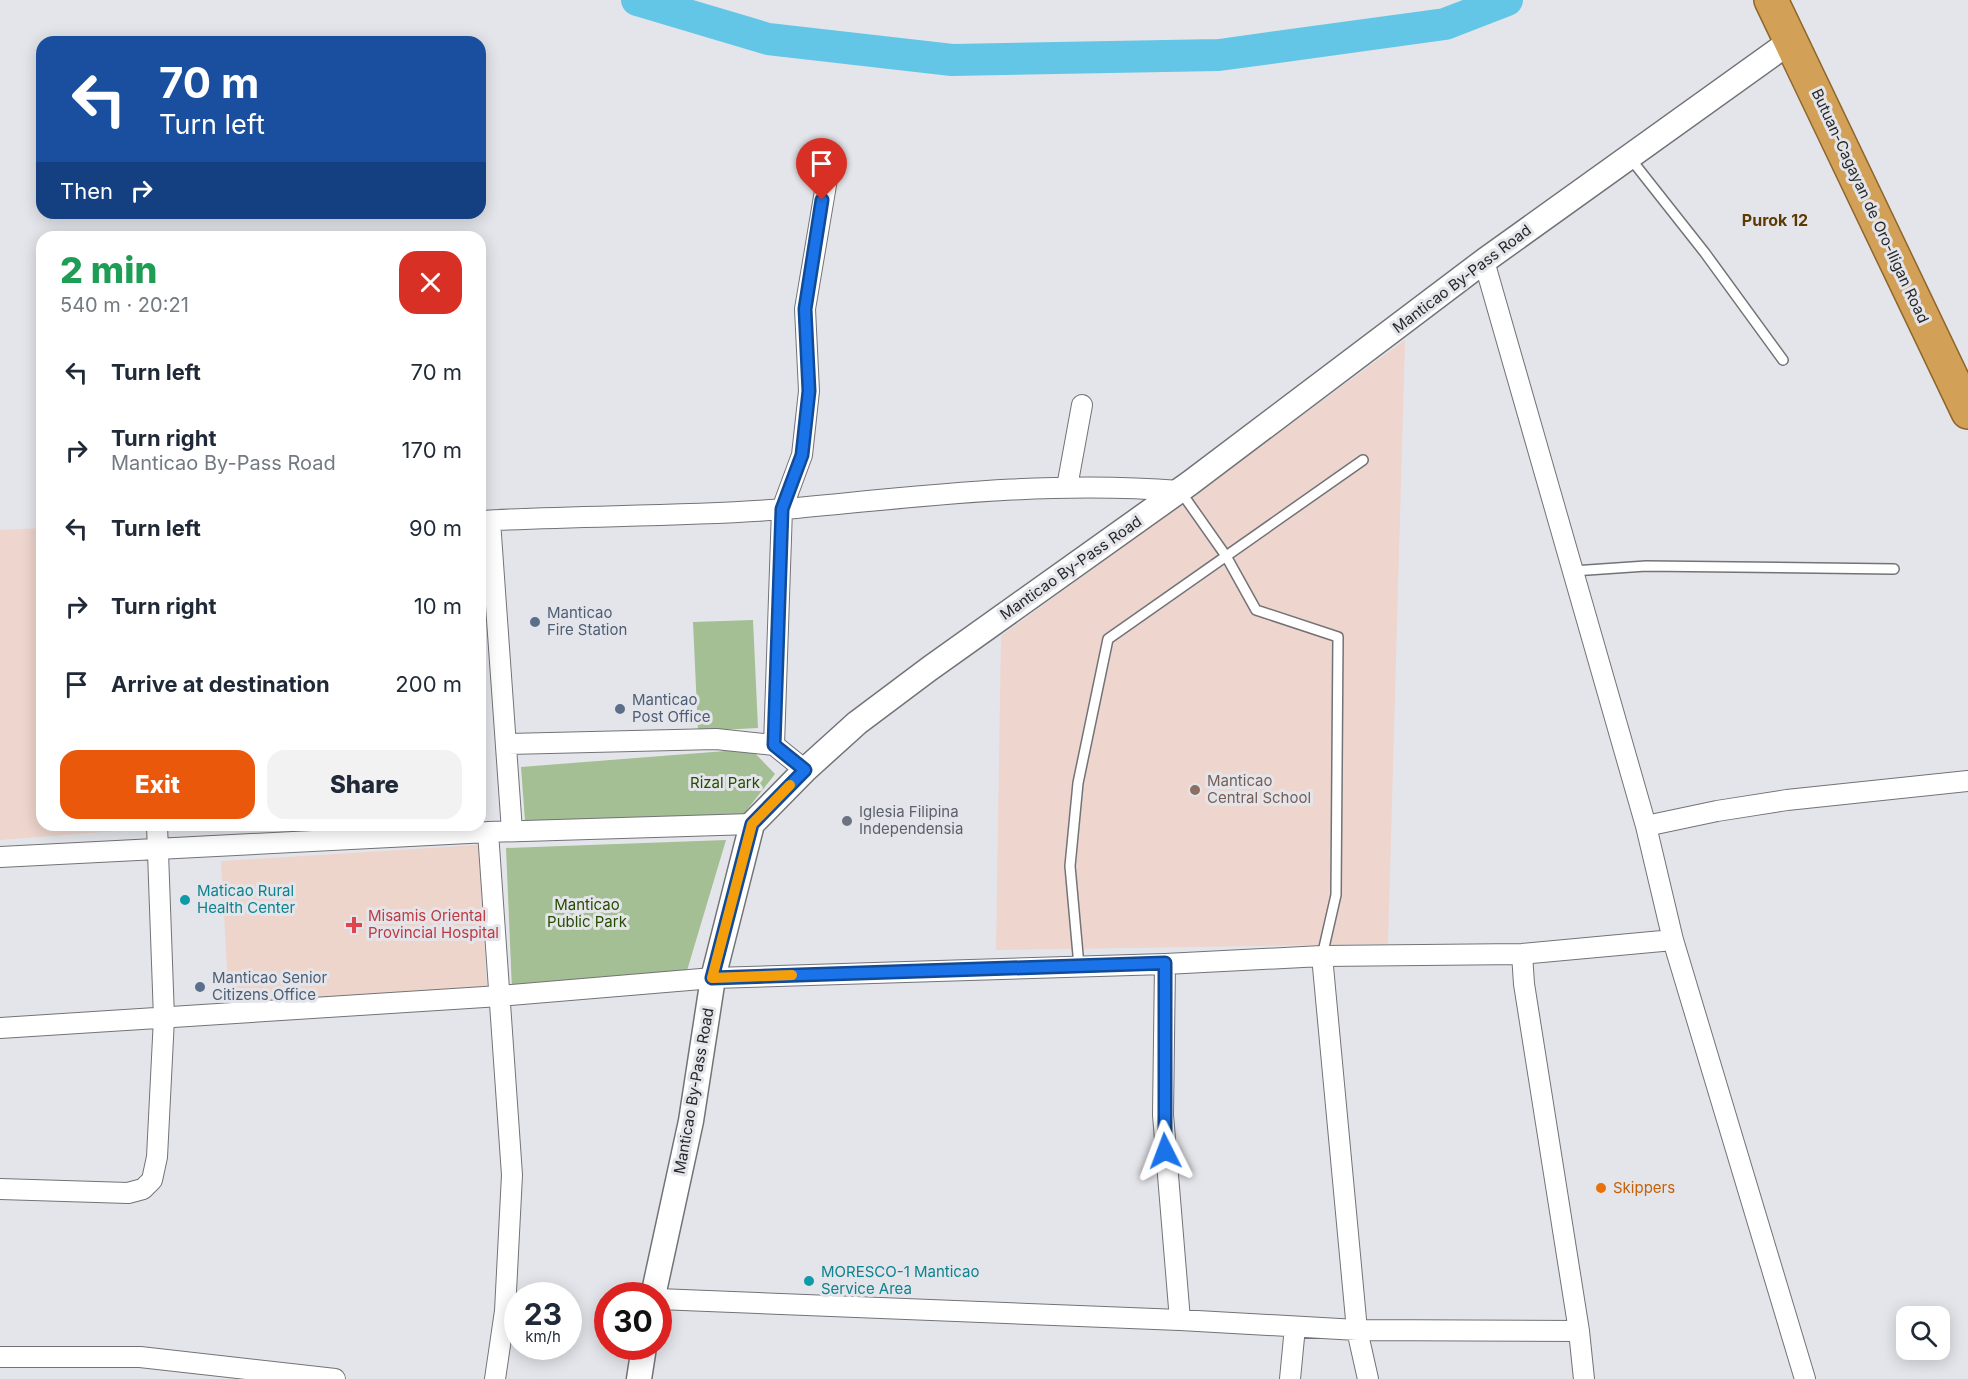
<!DOCTYPE html>
<html lang="en">
<head>
<meta charset="utf-8">
<style>
  :root { --surface:#fff; --page:#f2f2f3; --text:#1f2937; --muted:#747a83; --accent:#ea580c }
  body { margin:0; font-family:Inter,sans-serif; background:var(--page); color:var(--text); height:100vh; display:flex; flex-direction:column; font-size:22px; white-space:nowrap }
  * { box-sizing:border-box; margin:0 }
  p { font-size:20px; color:var(--muted) }
  .icon { flex:none; width:33px; height:33px; fill:none; stroke:currentColor; stroke-width:2; stroke-linecap:round; stroke-linejoin:round }
  .map { position:relative; flex:1; overflow:hidden }
  .details { position:absolute; left:36px; top:231px; width:450px; height:600px; display:flex; flex-direction:column; background:var(--surface); border-radius:18px; box-shadow:0 3px 15px #0003 }
  .details>* { flex:none }
  .top-card { position:absolute; left:36px; top:36px; width:450px; height:183px; border-radius:18px; box-shadow:0 3px 15px #0003; background:#1a4fa0; color:#fff; overflow:hidden }
  .fabs { position:absolute; left:1896px; top:1306px; display:grid; gap:12px }
  .fabs a { display:grid; place-items:center; width:54px; height:54px; border-radius:12px; background:var(--surface); box-shadow:0 3px 15px #0003; font-size:30px }
  .speed { position:absolute; left:504px; top:1282px; display:flex; gap:12px; font-size:30px; font-weight:700; text-align:center }
  .speed>* { display:grid; place-content:center; width:78px; height:78px; border-radius:50%; background:var(--surface); box-shadow:0 3px 15px #0003; line-height:1 }
  .speed small { font-size:15px; font-weight:400 }
  .speed .limit { border:9px solid #d22; background:#fff; color:#111 }
  .pin { position:absolute; display:grid; place-items:center; width:51px; height:51px; color:#fff; margin:-62px -26px; border-radius:50% 50% 50% 0; rotate:-45deg; box-shadow:0 0 6px #0007 }
  .pin .icon { rotate:45deg }
  .me { position:absolute; width:66px; margin:-33px; rotate:357deg; stroke-linejoin:round; filter:drop-shadow(0 0 4px #0008) }
  .turn { display:flex; align-items:center; gap:21px; height:126px; padding:0 24px; font-size:27px }
  .turn .icon { width:78px; height:78px; stroke-width:2.5 }
  .turn b { display:block; font-size:42px; line-height:51px }
  .then { display:flex; align-items:center; height:57px; padding:0 24px; background:#0003; gap:12px; font-size:22px }
  .round { display:grid; place-items:center; flex:none; width:63px; height:63px; border-radius:18px; background:var(--page) }
  .overview { display:flex; align-items:center; justify-content:space-between; height:102px; padding:0 24px }
  h1 { font-size:36px; font-weight:800; line-height:45px; color:#1e9e55 }
  .button { display:flex; gap:12px; margin-top:auto; padding:12px 24px }
  .button a { flex:1; height:69px; border-radius:18px; background:var(--accent); color:#fff; font-size:24px; font-weight:800; line-height:69px; text-align:center }
  .button a+a { background:var(--page); color:var(--text) }
  ul { padding:0; list-style:none }
  li { display:flex; align-items:center; gap:18px; height:78px; padding:0 24px }
  li div { flex:1 }
  li b { display:block; font-size:22px }
  li em { font-style:normal }
  .map>svg:first-child { display:block }
  .education { fill:#eed5cd }
  .medical { fill:#eed5cc }
  .green { fill:#a4bf93 }
  .lines { fill:none; stroke-linecap:round; stroke-linejoin:round }
  .river { stroke:#64c6e6; stroke-width:32 }
  .service-casing { stroke:#727377; stroke-width:12 }
  .minor-casing { stroke:#727377; stroke-width:22 }
  .tertiary-casing { stroke:#727377; stroke-width:27 }
  .trunk-casing { stroke:#8e662b; stroke-width:36 }
  .service { stroke:#fff; stroke-width:9 }
  .minor { stroke:#fff; stroke-width:20 }
  .tertiary { stroke:#fff; stroke-width:24 }
  .trunk { stroke:#d2a056; stroke-width:33 }
  .route-casing { stroke:#114b97; stroke-width:15 }
  .route { stroke:#1a73e8; stroke-width:10 }
  .slow { stroke:#f59e0b; stroke-width:10 }
  .service-dot { fill:#5c6f8a; stroke:#e4e5ea; stroke-width:2 }
  .education-dot { fill:#8d6e63; stroke:#e4e5ea; stroke-width:2 }
  .worship-dot { fill:#6b7280; stroke:#e4e5ea; stroke-width:2 }
  .culture-dot { fill:#0f9aa8; stroke:#e4e5ea; stroke-width:2 }
  .health-dot { fill:#e0444e; stroke:#e4e5ea; stroke-width:2 }
  .food-dot { fill:#e8710a; stroke:#e4e5ea; stroke-width:2 }
  .labels { text-anchor:middle; stroke-width:6; stroke-linejoin:round; paint-order:stroke }
  .street-label { font-size:15px; fill:#272729; stroke:#e4e5ea }
  .service-label { font-size:15px; fill:#4e5e75; stroke:#e4e5ea; text-anchor:start }
  .education-label { font-size:15px; fill:#785e54; stroke:#e4e5ea; text-anchor:start }
  .park-label { font-size:15px; fill:#274c01; stroke:#e4e5ea }
  .worship-label { font-size:15px; fill:#5b616d; stroke:#e4e5ea; text-anchor:start }
  .culture-label { font-size:15px; fill:#0d838f; stroke:#e4e5ea; text-anchor:start }
  .health-label { font-size:15px; fill:#be3a42; stroke:#e4e5ea; text-anchor:start }
  .food-label { font-size:15px; fill:#c56008; stroke:#e4e5ea; text-anchor:start }
  .neighbourhood-label { font-size:16px; font-weight:bold; fill:#5d3a03; stroke:#e4e5ea }
</style>
</head>
<body>
<div class="map">
<svg width="1968" height="1379" viewBox="0 0 1968 1379">
  <rect width="100%" height="100%" fill="#e4e5ea"/>
  <path class="education" d="M 1405,340 L 1388,944 L 996,950 L 1001,636 Z
    M 42,528 L 42,825 L 140,825 L 141,829 L 0,840 L 0,530 Z"/>
  <path class="medical" d="M 479,845 L 487,990 L 229,1005 L 221,861 Z"/>
  <path class="green" d="M 753,620 L 758,728 L 698,731 L 693,622 Z
    M 751,749 L 775,774 L 743,815 L 525,821 L 521,767 Z
    M 726,840 L 686,974 L 512,990 L 506,848 Z"/>
  <g class="lines">
    <path class="river" d="M 637,0 L 768,39 L 952,60 L 1219,55 L 1445,24 L 1507,0"/>
    <g class="service-casing">
      <path id="service" d="M 1630,158 L 1705,253 L 1783,360
        M 1181,492 L 1226,556 L 1256,610 L 1338,637 L 1336,895 L 1322,956
        M 1573,571 L 1646,566 L 1894,569
        M 1079,966 L 1070,866 L 1078,783 L 1108,639 L 1363,460"/>
    </g>
    <g class="minor-casing">
      <path id="minor" d="M 1484,261 L 1646,826 L 1673,940 L 1805,1379
        M 1067,487 L 1082,405
        M 480,521 C 581,515 684,517 785,509 C 916,497 1047,480 1179,491
        M 490,521 L 512,831
        M 506,744 L 716,739 L 774,745
        M 805,770 L 774,745 L 782,509 L 802,455 L 809,391 L 805,309 L 827,179
        M 1646,826 L 1717,811 L 1787,800 L 1968,781
        M 488,832 L 512,1175 L 505,1311 L 495,1379
        M 0,857 L 488,832 L 752,824
        M 1522,954 L 1524,984 L 1579,1331 L 1584,1379
        M 1322,956 L 1357,1330 L 1368,1379
        M 1165,964 L 1163,1115 L 1180,1320
        M 0,1028 L 500,996 L 713,978 L 1165,964 L 1322,956 L 1522,954 L 1673,940
        M 0,1189 L 128,1193 L 143,1189 L 152,1180 L 157,1157 L 164,1018 L 157,825
        M 658,1299 L 1180,1320 L 1357,1330 L 1579,1331
        M 0,1357 L 140,1357 L 335,1379
        M 1290,1379 L 1295,1327"/>
    </g>
    <g class="tertiary-casing">
      <path id="tertiary" d="M 653,1296 L 691,1121 L 713,978 L 752,824 L 805,770 L 857,723 L 929,669 L 1190,483 L 1484,261 L 1791,41
        M 639,1379 L 644,1347"/>
    </g>
    <g class="trunk-casing">
      <path id="trunk" d="M 1771,0 L 1968,412"/>
    </g>
    <use href="#service" class="service"/>
    <use href="#minor" class="minor"/>
    <use href="#tertiary" class="tertiary"/>
    <use href="#trunk" class="trunk"/>
  </g>
  <g class="lines">
    <g class="route-casing">
      <path id="route" d="M 822,200 L 805,309 L 809,391 L 802,455 L 782,509 L 774,745 L 805,770 L 752,824 L 712,978 L 1165,963 L 1165,1151"/>
    </g>
    <use href="#route" class="route"/>
    <path class="slow" d="M 790,785 L 752,824 L 712,978 L 792,975"/>
  </g>
  <g class="service-dot">
    <circle cx="535" cy="622" r="6"/>
    <circle cx="620" cy="709" r="6"/>
    <circle cx="200" cy="987" r="6"/>
  </g>
  <circle class="education-dot" cx="1195" cy="790" r="6"/>
  <circle class="worship-dot" cx="847" cy="821" r="6"/>
  <g class="culture-dot">
    <circle cx="185" cy="900" r="6"/>
    <circle cx="809" cy="1281" r="6"/>
  </g>
  <path class="health-dot" d="M351 916h6v6h6v6h-6v6h-6v-6h-6v-6h6z"/>
  <circle class="food-dot" cx="1601" cy="1188" r="6"/>
  <g class="labels">
    <g class="street-label">
      <text transform="translate(1870 206) rotate(65)" y="5">Butuan-Cagayan de Oro-Iligan Road</text>
      <text transform="translate(1462 279) rotate(-37)" y="5">Manticao By-Pass Road</text>
      <text transform="translate(1071 568) rotate(-35)" y="5">Manticao By-Pass Road</text>
      <text transform="translate(694 1091) rotate(-80)" y="5">Manticao By-Pass Road</text>
    </g>
    <g class="service-label">
      <text x="547" y="618">Manticao<tspan x="547" dy="17">Fire Station</tspan></text>
      <text x="632" y="705">Manticao<tspan x="632" dy="17">Post Office</tspan></text>
      <text x="212" y="983">Manticao Senior<tspan x="212" dy="17">Citizens Office</tspan></text>
    </g>
    <g class="education-label">
      <text x="1207" y="786">Manticao<tspan x="1207" dy="17">Central School</tspan></text>
    </g>
    <g class="park-label">
      <text x="725" y="788">Rizal Park</text>
      <text x="587" y="910">Manticao<tspan x="587" dy="17">Public Park</tspan></text>
    </g>
    <g class="worship-label">
      <text x="859" y="817">Iglesia Filipina<tspan x="859" dy="17">Independensia</tspan></text>
    </g>
    <g class="culture-label">
      <text x="197" y="896">Maticao Rural<tspan x="197" dy="17">Health Center</tspan></text>
      <text x="821" y="1277">MORESCO-1 Manticao<tspan x="821" dy="17">Service Area</tspan></text>
    </g>
    <g class="health-label">
      <text x="368" y="921">Misamis Oriental<tspan x="368" dy="17">Provincial Hospital</tspan></text>
    </g>
    <g class="food-label">
      <text x="1613" y="1193">Skippers</text>
    </g>
    <g class="neighbourhood-label">
      <text x="1775" y="226">Purok 12</text>
    </g>
  </g>
</svg>
<div class="fabs">
<a><svg class="icon" aria-label="search" viewBox="0 0 24 24"><circle cx="10" cy="10" r="6"/><path d="M15 15l6 6"/></svg></a>
</div>
<div class="speed"><div>23<small>km/h</small></div><div class="limit">30</div></div>
<div class="pin" style="left:822px;top:200px;background:#d93025"><svg class="icon" aria-label="arrive" viewBox="0 0 24 24"><path d="M6 21V4h12l-3 4 3 4H6"/></svg></div>
<svg class="me" style="left:1165px;top:1151px" viewBox="-20 -20 40 40"><path d="M0-17L14 15 0 8-14 15z" fill="#1a73e8" stroke="#fff" stroke-width="4"/></svg>
<div class="top-card">
<div class="turn"><svg class="icon" aria-label="left" viewBox="0 0 24 24"><path d="M17 20v-9H6M10 6l-5 5 5 5"/></svg><div><b>70 m</b>Turn left</div></div>
<div class="then">Then<svg class="icon" aria-label="right" viewBox="0 0 24 24"><path d="M7 20v-9h11M14 6l5 5-5 5"/></svg></div>
</div>
<section class="details">
<div class="overview"><div><h1>2 min</h1><p>540 m · 20:21</p></div><a class="round" style="background:#d93025;color:#fff"><svg class="icon" aria-label="close" viewBox="0 0 24 24"><path d="M6 6l12 12M18 6L6 18"/></svg></a></div>
<ul>
<li><svg class="icon" aria-label="left" viewBox="0 0 24 24"><path d="M17 20v-9H6M10 6l-5 5 5 5"/></svg><div><b>Turn left</b></div><em>70 m</em></li>
<li><svg class="icon" aria-label="right" viewBox="0 0 24 24"><path d="M7 20v-9h11M14 6l5 5-5 5"/></svg><div><b>Turn right</b><p>Manticao By-Pass Road</p></div><em>170 m</em></li>
<li><svg class="icon" aria-label="left" viewBox="0 0 24 24"><path d="M17 20v-9H6M10 6l-5 5 5 5"/></svg><div><b>Turn left</b></div><em>90 m</em></li>
<li><svg class="icon" aria-label="right" viewBox="0 0 24 24"><path d="M7 20v-9h11M14 6l5 5-5 5"/></svg><div><b>Turn right</b></div><em>10 m</em></li>
<li><svg class="icon" aria-label="arrive" viewBox="0 0 24 24"><path d="M6 21V4h12l-3 4 3 4H6"/></svg><div><b>Arrive at destination</b></div><em>200 m</em></li>
</ul>
<div class="button"><a>Exit</a><a>Share</a></div>
</section>
</div>
</body>
</html>
